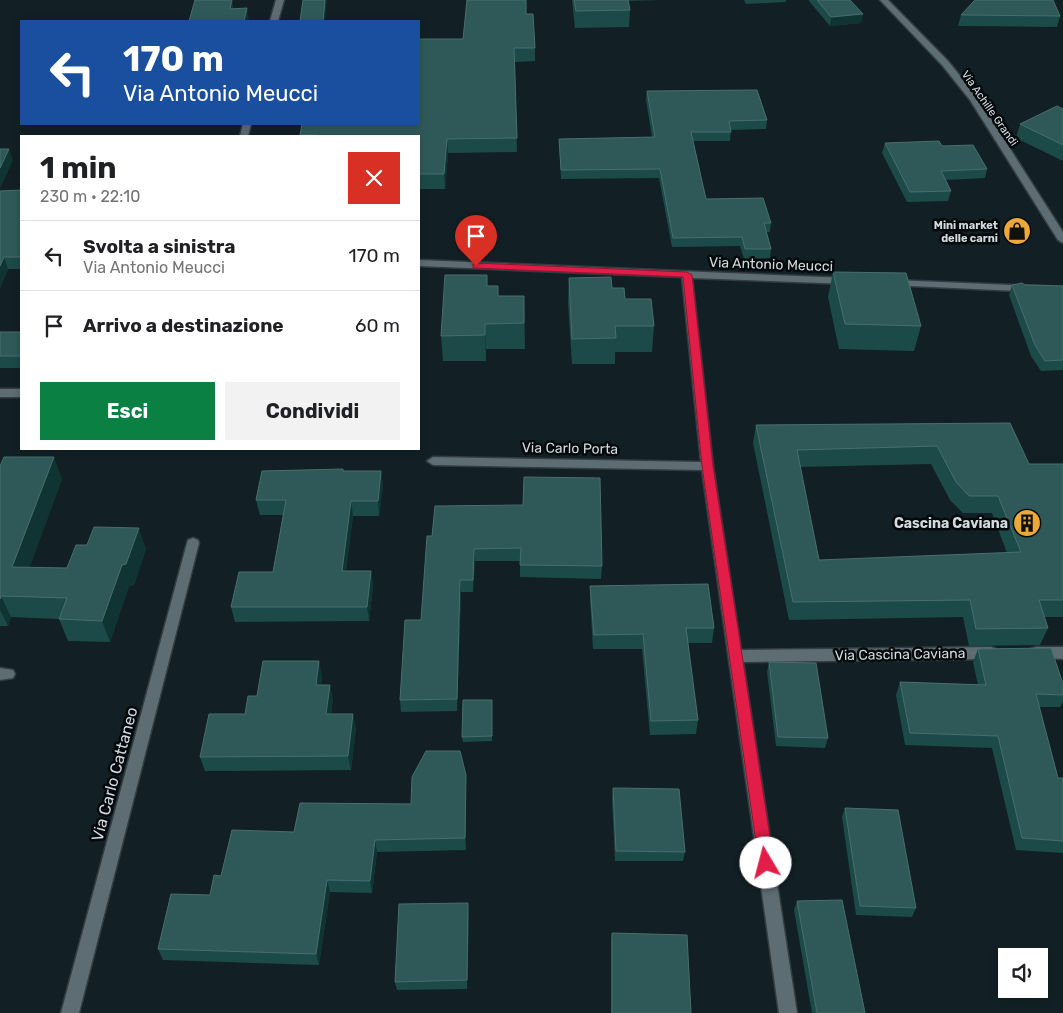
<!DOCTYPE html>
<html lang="it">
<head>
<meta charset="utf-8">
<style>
  :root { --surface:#fff; --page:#f2f2f2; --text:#202124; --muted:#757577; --line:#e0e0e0; --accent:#0b8043 }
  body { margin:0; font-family:Rubik,sans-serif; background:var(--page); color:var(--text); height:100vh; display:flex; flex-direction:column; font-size:19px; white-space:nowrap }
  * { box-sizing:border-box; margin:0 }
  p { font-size:16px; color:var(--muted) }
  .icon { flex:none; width:28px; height:28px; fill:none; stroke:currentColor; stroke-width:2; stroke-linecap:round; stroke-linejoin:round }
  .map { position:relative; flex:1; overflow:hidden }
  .panel { position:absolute; left:20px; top:135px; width:400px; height:315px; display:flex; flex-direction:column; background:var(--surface); border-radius:0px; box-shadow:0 2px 8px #0003 }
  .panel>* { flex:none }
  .banner { position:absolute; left:20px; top:20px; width:400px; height:105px; border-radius:0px; box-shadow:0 2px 8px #0003; background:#1a4fa0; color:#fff; overflow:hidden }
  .controls { position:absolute; left:998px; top:948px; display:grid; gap:10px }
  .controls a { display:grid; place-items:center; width:50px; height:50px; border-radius:0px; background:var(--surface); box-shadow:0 2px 8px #0003; font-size:25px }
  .pin { position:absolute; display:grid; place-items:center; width:42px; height:42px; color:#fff; margin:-51px -21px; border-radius:50% 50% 50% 0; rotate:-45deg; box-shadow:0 0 5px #0007 }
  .pin .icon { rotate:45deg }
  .me { position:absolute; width:55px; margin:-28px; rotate:352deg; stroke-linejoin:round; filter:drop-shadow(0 0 4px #0008) }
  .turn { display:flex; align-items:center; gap:18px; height:105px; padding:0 20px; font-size:22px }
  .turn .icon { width:65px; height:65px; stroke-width:2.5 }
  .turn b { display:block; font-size:35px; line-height:42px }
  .round { display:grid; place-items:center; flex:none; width:52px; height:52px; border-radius:0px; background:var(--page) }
  .summary { display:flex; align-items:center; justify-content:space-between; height:85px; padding:0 20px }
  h1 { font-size:30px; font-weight:700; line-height:38px }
  .action { display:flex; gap:10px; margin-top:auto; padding:10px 20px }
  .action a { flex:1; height:58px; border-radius:0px; background:var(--accent); color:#fff; font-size:20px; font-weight:700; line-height:58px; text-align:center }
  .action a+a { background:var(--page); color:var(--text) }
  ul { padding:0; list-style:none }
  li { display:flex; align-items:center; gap:15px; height:70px; padding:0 20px; border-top:1px solid var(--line) }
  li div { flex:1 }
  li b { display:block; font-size:19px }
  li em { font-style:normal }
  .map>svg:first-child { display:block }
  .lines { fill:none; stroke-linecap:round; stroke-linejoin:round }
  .lane-casing { stroke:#333c40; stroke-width:3 }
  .street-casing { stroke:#333c40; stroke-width:3 }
  .lane { fill:#5d6d73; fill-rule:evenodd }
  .street { fill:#5d6d73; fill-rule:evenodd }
  .wall { fill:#1c4a48; fill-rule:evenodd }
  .shaded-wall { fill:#103333 }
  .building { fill:#2f5958; stroke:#486e6d; fill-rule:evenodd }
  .route { fill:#e11d48; stroke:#92132f }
  .labels { text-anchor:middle; stroke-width:5; stroke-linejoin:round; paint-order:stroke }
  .far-street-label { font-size:11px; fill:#d1dadd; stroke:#04090b }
  .far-poi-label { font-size:11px; font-weight:bold; fill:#d1dadd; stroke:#04090b; text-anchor:end }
  .street-label { font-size:14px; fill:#d1dadd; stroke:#04090b }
  .poi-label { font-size:14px; font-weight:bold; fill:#d1dadd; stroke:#04090b; text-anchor:end }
  .near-street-label { font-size:16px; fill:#d1dadd; stroke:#04090b }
</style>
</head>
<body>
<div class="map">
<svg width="1063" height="1013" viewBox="0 0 1063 1013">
  <rect width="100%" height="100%" fill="#122025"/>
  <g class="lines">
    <g class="lane-casing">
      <path id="lane" d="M 0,668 L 13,670 L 15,674 L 13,678 L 0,680 Z"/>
    </g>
    <g class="street-casing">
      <path id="street" d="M 276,0 L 284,0 L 278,21 L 270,21 Z
        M 880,0 L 888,0 L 948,61 L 977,97 L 1063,232 L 1063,243 L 1058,240 L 970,100 L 942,65 Z
        M 243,124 L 251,124 L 248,136 L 240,136 Z
        M 419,260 L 848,278 L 853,281 L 848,284 L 692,278 L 713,466 L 741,650 L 991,647 L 996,649 L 998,653 L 996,657 L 991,659 L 743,662 L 797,1013 L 779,1013 L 702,470 L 433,465 L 427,461 L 433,457 L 701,462 L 682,277 L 419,266 Z
        M 893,280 L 1063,287 L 1063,293 L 889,285 L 888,283 Z
        M 0,389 L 21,389 L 21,397 L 0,397 Z
        M 193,538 L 198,540 L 199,543 L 79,1013 L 61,1013 L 187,543 L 188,540 Z
        M 1036,647 L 1063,647 L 1063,659 L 1031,657 L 1029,653 L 1031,649 Z"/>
    </g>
    <use href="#lane" class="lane"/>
    <use href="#street" class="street"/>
  </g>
  <path class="wall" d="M 572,0 L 659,0 L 628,1 L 630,10 L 629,27 L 575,28 Z
    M 744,0 L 786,0 L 786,2 L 746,4 Z
    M 809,0 L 850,0 L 863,14 L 861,23 L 830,26 L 809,1 Z
    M 526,14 L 535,48 L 535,61 L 515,62 L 517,152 L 448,153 L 445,189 L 419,189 L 419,136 L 300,136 L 302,124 L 463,39 Z
    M 961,15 L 1060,16 L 1057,27 L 958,26 Z
    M 647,91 L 767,120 L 766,129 L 731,130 L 730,141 L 693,141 L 706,199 L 771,223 L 770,232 L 766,232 L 771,249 L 770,258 L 744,259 L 740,246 L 672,247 L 659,178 L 561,179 L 559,139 L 652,137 L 646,100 Z
    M 1063,109 L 1063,161 L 1016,138 L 1020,124 Z
    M 885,143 L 987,169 L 985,178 L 946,180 L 951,191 L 948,201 L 907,202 L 882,153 Z
    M 21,190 L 21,269 L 8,269 L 0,288 L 0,191 Z
    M 833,272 L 921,326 L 914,351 L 839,349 L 828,297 Z
    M 569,278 L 612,288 L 625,299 L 654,326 L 652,352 L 615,352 L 615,364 L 572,364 L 568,303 Z
    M 1012,285 L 1063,286 L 1063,370 L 1041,371 L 1031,356 L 1009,295 Z
    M 487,286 L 498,296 L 524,296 L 525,349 L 486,349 L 486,361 L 443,361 L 441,336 Z
    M 0,332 L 21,332 L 21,368 L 0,368 Z
    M 1010,423 L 1029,464 L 1063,464 L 1063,617 L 1044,617 L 1048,628 L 1040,645 L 969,646 L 963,617 L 789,620 L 753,443 L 756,425 ZM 931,464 L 950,500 L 963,513 L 992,513 L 1007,553 L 819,560 L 800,467 Z
    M 0,466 L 62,479 L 29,568 L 67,568 L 146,549 L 134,585 L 129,586 L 110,642 L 68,641 L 59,619 L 11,617 L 8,626 L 0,626 Z
    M 344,471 L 381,471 L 383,486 L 379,516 L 353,516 L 346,571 L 371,571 L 373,586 L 369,621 L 235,622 L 231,607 L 273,572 L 283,515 L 260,515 L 256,500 Z
    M 435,506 L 602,566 L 601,579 L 520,577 L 520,561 L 475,561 L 473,592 L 461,592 L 457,711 L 401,712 L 400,700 L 421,620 L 432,536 Z
    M 590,586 L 714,628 L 712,643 L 688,643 L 698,720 L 696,734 L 650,735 L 642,649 L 593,649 L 590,600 Z
    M 978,649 L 1063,684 L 1063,701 L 1060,707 L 1039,707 L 1058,778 L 1063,778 L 1063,853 L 1016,850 L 992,748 L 905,745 L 896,695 L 900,682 L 978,685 L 973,662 Z
    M 769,662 L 828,738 L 825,748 L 776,746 L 767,672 Z
    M 322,675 L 321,685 L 333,699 L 331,714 L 356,728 L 351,770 L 205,771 L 200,757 L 245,714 L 257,696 Z
    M 492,700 L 492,741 L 463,742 L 462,737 Z
    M 466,775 L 466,850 L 377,852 L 372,893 L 330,892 L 319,965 L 163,960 L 158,949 L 210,895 L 221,876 L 411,804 Z
    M 613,788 L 685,852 L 683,861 L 615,861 L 612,798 Z
    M 845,808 L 916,908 L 912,917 L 856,915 L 842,817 Z
    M 797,901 L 865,1013 L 812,1013 L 794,910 Z
    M 469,911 L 467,989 L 397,990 L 395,982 Z
    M 612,933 L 691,1013 L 611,1013 L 611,942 Z"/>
  <path class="shaded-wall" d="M 232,0 L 234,10 L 230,9 Z
    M 325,0 L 327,0 L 325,21 L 323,21 Z
    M 247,8 L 249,21 L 244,21 Z
    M 863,14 L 861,23 L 830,26 L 831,17 Z
    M 447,139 L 448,153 L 445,189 L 444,174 Z
    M 9,149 L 13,160 L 0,189 L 0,168 Z
    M 4,257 L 8,269 L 0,288 L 0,266 Z
    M 485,324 L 486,349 L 486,361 L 485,335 Z
    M 54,457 L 62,479 L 22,589 L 12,567 Z
    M 381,471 L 383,486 L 379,516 L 378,501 Z
    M 351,501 L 353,516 L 344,586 L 342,571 Z
    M 139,528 L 146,549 L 134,585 L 129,586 L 110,642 L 102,621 L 122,565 Z
    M 474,549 L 475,561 L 473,592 L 473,580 Z
    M 371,571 L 373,586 L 369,621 L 367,607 Z
    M 460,580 L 461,592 L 457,711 L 457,699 Z
    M 1,596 L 11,617 L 8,626 L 0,610 L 0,599 Z
    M 319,661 L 322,675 L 319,699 L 316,685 Z
    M 330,685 L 333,699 L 329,728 L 326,714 Z
    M 353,714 L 356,728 L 351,770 L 348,756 Z
    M 466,775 L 466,850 L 465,838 Z
    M 375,840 L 377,852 L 372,893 L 370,881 Z
    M 327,880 L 330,892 L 319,965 L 316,954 Z
    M 468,903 L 469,911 L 467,989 L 467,980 Z"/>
  <path class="building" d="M 195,0 L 232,0 L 230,9 L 247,8 L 244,21 L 189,21 Z
    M 303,0 L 325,0 L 323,21 L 300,21 Z
    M 467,0 L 526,0 L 526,14 L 533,14 L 535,48 L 514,48 L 517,138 L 447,139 L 444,174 L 419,174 L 419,136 L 318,136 L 318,135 L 300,135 L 302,124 L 419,124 L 419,39 L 463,39 Z
    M 574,0 L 628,0 L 630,10 L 576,11 Z
    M 817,0 L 850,0 L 863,14 L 831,17 Z
    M 975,0 L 1053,0 L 1060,16 L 961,15 Z
    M 757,90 L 767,120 L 729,121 L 731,132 L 691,132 L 706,199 L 763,198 L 771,223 L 764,223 L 771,249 L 745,249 L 742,237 L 673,238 L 660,169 L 561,170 L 559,139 L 655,137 L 647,91 Z
    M 1057,106 L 1063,109 L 1063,145 L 1020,124 Z
    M 939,141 L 942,146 L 973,145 L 987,169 L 941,171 L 951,191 L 910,192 L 885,143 Z
    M 0,149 L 9,149 L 0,168 Z
    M 21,190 L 21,257 L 4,257 L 0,266 L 0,191 Z
    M 833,272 L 906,273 L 921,326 L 845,324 Z
    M 445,275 L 487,275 L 487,286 L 498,286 L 498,296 L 524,296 L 524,323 L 485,324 L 485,335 L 441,336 Z
    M 611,277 L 612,288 L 624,288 L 625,299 L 651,299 L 654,326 L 615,326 L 616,338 L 572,339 L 569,278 Z
    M 1022,283 L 1025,285 L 1063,286 L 1063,360 L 1045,361 L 1035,345 L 1012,285 Z
    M 0,332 L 21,332 L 21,356 L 0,356 Z
    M 1010,423 L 1029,464 L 1063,464 L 1063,600 L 1039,600 L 1048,628 L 976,629 L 970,600 L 793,602 L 756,425 ZM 937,446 L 956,482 L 969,496 L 998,496 L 1021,552 L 819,560 L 797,450 Z
    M 4,457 L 54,457 L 12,567 L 67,568 L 76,545 L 87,545 L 94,527 L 139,528 L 126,564 L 122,565 L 102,621 L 59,619 L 67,598 L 1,596 L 0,599 L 0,466 Z
    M 343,469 L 343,471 L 381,471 L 378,501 L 351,501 L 342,571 L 371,571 L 367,607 L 231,607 L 239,572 L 273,572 L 286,500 L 256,500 L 262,471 Z
    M 524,477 L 600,478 L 602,566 L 520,565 L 521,548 L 474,549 L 473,580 L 460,580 L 457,699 L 400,700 L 405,620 L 421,620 L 427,536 L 432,536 L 435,506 L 523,505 Z
    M 708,584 L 714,628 L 686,628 L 698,720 L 651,721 L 643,634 L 594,635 L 590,586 Z
    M 1051,648 L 1063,684 L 1063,695 L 1036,694 L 1058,778 L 1063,778 L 1063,841 L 1022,838 L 998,736 L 910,733 L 900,682 L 986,685 L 978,649 Z
    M 263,661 L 319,661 L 316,685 L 330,685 L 326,714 L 353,714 L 348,756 L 200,757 L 209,714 L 245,714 L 248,696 L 257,696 Z
    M 769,662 L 816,663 L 828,738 L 778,737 Z
    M 463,700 L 492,700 L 492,736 L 462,737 Z
    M 426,751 L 460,751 L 466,775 L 465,838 L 375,840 L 370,881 L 327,880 L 316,954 L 158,949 L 171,894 L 210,895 L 214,875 L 221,876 L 232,830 L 294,832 L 300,803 L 411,804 L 412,777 Z
    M 613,788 L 679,789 L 685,852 L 616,851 Z
    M 845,808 L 898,810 L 916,908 L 860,906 Z
    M 842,900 L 865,1013 L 817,1013 L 797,901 Z
    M 468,903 L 467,980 L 395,982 L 399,904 Z
    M 612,933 L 687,935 L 691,1013 L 612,1013 Z"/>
  <path class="route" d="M 476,263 L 687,272 L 692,275 L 713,466 L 774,863 L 771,867 L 766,869 L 761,867 L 759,863 L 702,466 L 683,277 L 473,268 L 473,264 Z"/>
  <defs>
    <g id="shop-disc" transform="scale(1.4375)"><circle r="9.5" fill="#eca93a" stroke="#04090b"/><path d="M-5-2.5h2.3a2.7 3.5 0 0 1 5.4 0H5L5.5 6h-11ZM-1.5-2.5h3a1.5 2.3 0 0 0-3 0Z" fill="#111"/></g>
    <g id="building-disc" transform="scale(1.4375)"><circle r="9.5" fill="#eca93a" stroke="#04090b"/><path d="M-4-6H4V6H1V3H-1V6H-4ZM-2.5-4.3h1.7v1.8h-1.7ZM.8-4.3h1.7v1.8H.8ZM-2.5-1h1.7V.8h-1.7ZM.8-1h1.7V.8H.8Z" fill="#111"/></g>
  </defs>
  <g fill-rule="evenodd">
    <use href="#shop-disc" x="1017" y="231"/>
    <use href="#building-disc" x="1027" y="523"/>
  </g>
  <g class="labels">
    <g class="far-street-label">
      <text transform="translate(990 108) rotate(55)" y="4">Via Achille Grandi</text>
    </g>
    <g class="far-poi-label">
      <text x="998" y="229">Mini market<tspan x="998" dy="13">delle carni</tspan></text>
    </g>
    <g class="street-label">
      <text transform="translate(771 264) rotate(2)" y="5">Via Antonio Meucci</text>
      <text transform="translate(570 448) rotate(1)" y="5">Via Carlo Porta</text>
      <text transform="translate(900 654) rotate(-1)" y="5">Via Cascina Caviana</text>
    </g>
    <g class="poi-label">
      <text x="1008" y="528">Cascina Caviana</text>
    </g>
    <g class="near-street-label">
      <text transform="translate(114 774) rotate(-75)" y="6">Via Carlo Cattaneo</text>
    </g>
  </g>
</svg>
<div class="controls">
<a><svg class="icon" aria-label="sound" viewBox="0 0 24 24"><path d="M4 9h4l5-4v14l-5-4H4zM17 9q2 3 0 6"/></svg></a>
</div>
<div class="pin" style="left:476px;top:266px;background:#d93025"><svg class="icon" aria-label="arrive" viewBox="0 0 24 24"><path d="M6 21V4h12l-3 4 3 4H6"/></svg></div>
<svg class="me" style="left:766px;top:863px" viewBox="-20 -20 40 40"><circle r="19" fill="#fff"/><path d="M0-13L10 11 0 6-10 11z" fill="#e11d48"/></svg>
<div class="banner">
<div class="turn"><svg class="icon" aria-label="left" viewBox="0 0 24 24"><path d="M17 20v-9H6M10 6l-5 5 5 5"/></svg><div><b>170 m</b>Via Antonio Meucci</div></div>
</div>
<section class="panel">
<div class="summary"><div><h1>1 min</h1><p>230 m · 22:10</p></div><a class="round" style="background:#d93025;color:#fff"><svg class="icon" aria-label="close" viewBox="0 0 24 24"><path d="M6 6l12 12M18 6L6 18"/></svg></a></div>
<ul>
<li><svg class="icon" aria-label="left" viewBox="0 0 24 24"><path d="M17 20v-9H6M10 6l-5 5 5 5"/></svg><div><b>Svolta a sinistra</b><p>Via Antonio Meucci</p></div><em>170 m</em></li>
<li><svg class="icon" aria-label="arrive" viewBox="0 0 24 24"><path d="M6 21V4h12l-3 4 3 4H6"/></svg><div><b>Arrivo a destinazione</b></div><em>60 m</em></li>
</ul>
<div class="action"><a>Esci</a><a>Condividi</a></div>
</section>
</div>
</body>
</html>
